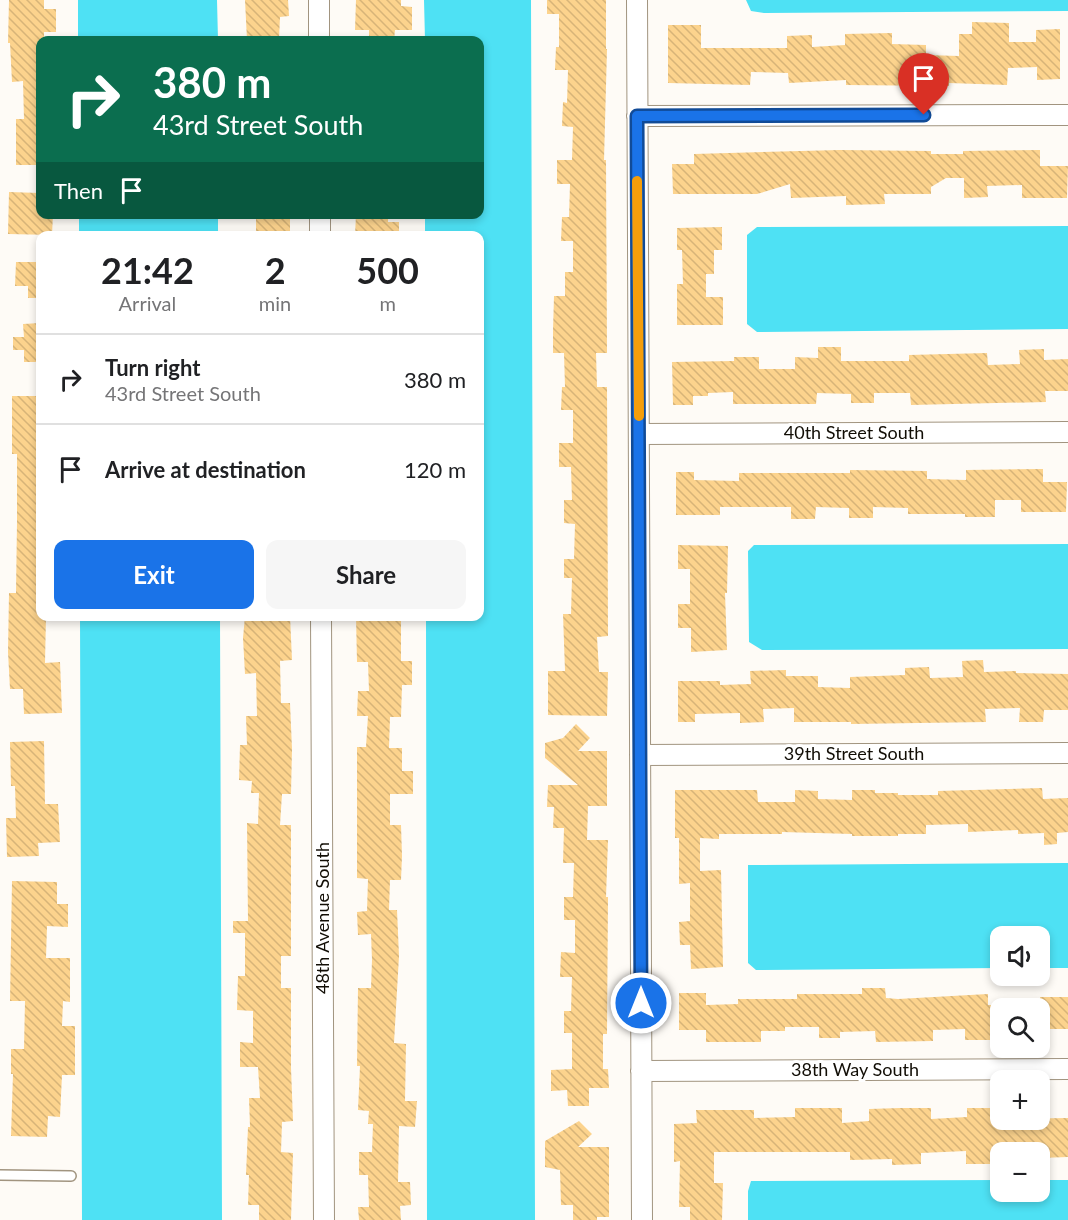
<!DOCTYPE html>
<html lang="en">
<head>
<meta charset="utf-8">
<style>
  :root { --surface:#fff; --page:#f6f6f6; --text:#202124; --muted:#757577; --line:#e0e0e0; --accent:#1a73e8 }
  body { margin:0; font-family:Lato,sans-serif; background:var(--page); color:var(--text); height:100vh; display:flex; flex-direction:column; font-size:22px; white-space:nowrap }
  * { box-sizing:border-box; margin:0 }
  p { font-size:20px; color:var(--muted) }
  .icon { flex:none; width:33px; height:33px; fill:none; stroke:currentColor; stroke-width:2; stroke-linecap:round; stroke-linejoin:round }
  .map { position:relative; flex:1; overflow:hidden }
  .sheet { position:absolute; left:36px; top:231px; width:448px; height:390px; display:flex; flex-direction:column; background:var(--surface); border-radius:12px; box-shadow:0 3px 9px #0003 }
  .sheet>* { flex:none }
  .banner { position:absolute; left:36px; top:36px; width:448px; height:183px; border-radius:12px; box-shadow:0 3px 9px #0003; background:#0b6e4f; color:#fff; overflow:hidden }
  .controls { position:absolute; left:990px; top:926px; display:grid; gap:12px }
  .controls a { display:grid; place-items:center; width:60px; height:60px; border-radius:12px; background:var(--surface); box-shadow:0 3px 9px #0003; font-size:30px }
  .pin { position:absolute; display:grid; place-items:center; width:51px; height:51px; color:#fff; margin:-62px -26px; border-radius:50% 50% 50% 0; rotate:-45deg; box-shadow:0 0 6px #0007 }
  .pin .icon { rotate:45deg }
  .me { position:absolute; width:66px; margin:-33px; rotate:0deg; stroke-linejoin:round; filter:drop-shadow(0 0 4px #0008) }
  .turn { display:flex; align-items:center; gap:21px; height:126px; padding:0 18px; font-size:27px }
  .turn .icon { width:78px; height:78px; stroke-width:2.5 }
  .turn b { display:block; font-size:42px; line-height:51px }
  .then { display:flex; align-items:center; height:57px; padding:0 18px; background:#0003; gap:12px; font-size:22px }
  .eta { display:flex; justify-content:space-evenly; align-items:center; height:102px; text-align:center }
  .eta b { font-size:36px; font-weight:700; line-height:42px }
  .button { display:flex; gap:12px; margin-top:auto; padding:12px 18px }
  .button a { flex:1; height:69px; border-radius:12px; background:var(--accent); color:#fff; font-size:24px; font-weight:700; line-height:69px; text-align:center }
  .button a+a { background:var(--page); color:var(--text) }
  ul { padding:0; list-style:none }
  li { display:flex; align-items:center; gap:18px; height:90px; padding:0 18px; border-top:2px solid var(--line) }
  li div { flex:1 }
  li b { display:block; font-size:22px }
  li em { font-style:normal }
  .map>svg:first-child { display:block }
  .water { fill:#4ee1f4 }
  .building { fill:url(#building-back-hatch) }
  .lines { fill:none; stroke-linecap:round; stroke-linejoin:round }
  .service-casing { stroke:#a1947f; stroke-width:12 }
  .minor-casing { stroke:#a1947f; stroke-width:22 }
  .service { stroke:#fff; stroke-width:9 }
  .minor { stroke:#fff; stroke-width:20 }
  .route-casing { stroke:#114b97; stroke-width:15 }
  .route { stroke:#1a73e8; stroke-width:10 }
  .slow { stroke:#f59e0b; stroke-width:10 }
  .labels { text-anchor:middle; stroke-width:6; stroke-linejoin:round; paint-order:stroke }
  .street-label { font-size:18px; fill:#110d05; stroke:#fff }
</style>
</head>
<body>
<div class="map">
<svg width="1068" height="1220" viewBox="0 0 1068 1220">
  <defs>
    <pattern id="building-back-hatch" width="6" height="6" patternUnits="userSpaceOnUse" patternTransform="scale(1.5)"><rect width="6" height="6" fill="#fcd38d"/><path d="M-1 5l2 2M0 0l6 6M5-1l2 2" fill="none" stroke="#d7b478"/></pattern>
  </defs>
  <rect width="100%" height="100%" fill="#fefbf6"/>
  <path class="water" d="M 78,0 L 217,0 L 218,40 L 78,40 Z
    M 424,0 L 531,0 L 535,1220 L 427,1220 L 426,617 L 480,616 L 480,236 L 425,235 L 425,215 L 480,214 L 480,40 L 425,40 Z
    M 746,0 L 1068,0 L 1068,11 L 764,13 L 751,11 Z
    M 79,215 L 218,215 L 218,235 L 79,235 Z
    M 1068,226 L 1068,329 L 757,332 L 747,324 L 747,235 L 757,227 Z
    M 1068,544 L 1068,649 L 762,650 L 749,642 L 748,551 L 754,545 Z
    M 80,617 L 220,617 L 222,1220 L 82,1220 Z
    M 1068,863 L 1068,968 L 1040,968 L 1040,936 L 1000,936 L 1000,968 L 756,970 L 748,963 L 748,865 Z
    M 1000,1180 L 1000,1191 L 1040,1191 L 1040,1180 L 1068,1180 L 1068,1220 L 748,1220 L 748,1191 L 751,1181 Z"/>
  <path class="building" d="M 9,0 L 44,0 L 44,9 L 56,9 L 56,32 L 44,32 L 44,40 L 40,40 L 40,165 L 16,165 L 16,119 L 24,119 L 23,81 L 12,82 L 10,43 L 8,43 Z
    M 245,0 L 288,0 L 289,16 L 280,17 L 279,40 L 247,40 Z
    M 356,0 L 401,0 L 401,6 L 412,7 L 412,30 L 395,30 L 394,40 L 369,40 L 369,30 L 355,30 Z
    M 547,0 L 606,0 L 606,49 L 607,49 L 604,160 L 606,160 L 607,353 L 596,353 L 597,387 L 607,387 L 608,636 L 597,637 L 599,672 L 608,672 L 607,716 L 548,715 L 548,671 L 565,671 L 563,614 L 571,614 L 572,578 L 564,578 L 564,559 L 574,559 L 575,524 L 564,523 L 564,500 L 572,500 L 571,467 L 559,467 L 559,443 L 573,443 L 573,410 L 561,410 L 562,387 L 565,387 L 564,353 L 553,353 L 553,331 L 554,296 L 565,296 L 565,272 L 573,272 L 573,241 L 561,241 L 562,217 L 569,217 L 570,184 L 557,184 L 557,160 L 572,160 L 573,127 L 562,126 L 563,102 L 567,103 L 568,70 L 555,70 L 556,47 L 559,47 L 559,14 L 547,14 Z
    M 972,22 L 1009,23 L 1009,42 L 1036,42 L 1036,30 L 1060,29 L 1060,79 L 1037,80 L 1037,67 L 1008,68 L 1007,85 L 949,83 L 949,86 L 846,85 L 846,80 L 789,83 L 788,73 L 751,72 L 750,85 L 668,83 L 668,25 L 701,25 L 701,48 L 787,48 L 787,36 L 812,35 L 812,47 L 845,45 L 845,34 L 892,33 L 892,44 L 926,45 L 926,55 L 959,56 L 959,34 L 972,34 Z
    M 839,150 L 931,151 L 931,154 L 963,154 L 963,151 L 1040,150 L 1040,166 L 1068,166 L 1067,198 L 1022,198 L 1022,185 L 987,186 L 988,197 L 964,198 L 964,178 L 946,178 L 931,187 L 931,194 L 884,194 L 885,204 L 846,205 L 846,196 L 791,198 L 790,184 L 757,194 L 673,194 L 672,164 L 694,164 L 694,154 Z
    M 9,192 L 40,193 L 40,214 L 53,214 L 52,235 L 8,234 Z
    M 256,214 L 290,214 L 290,236 L 256,236 Z
    M 356,214 L 388,214 L 388,222 L 399,222 L 399,236 L 355,236 Z
    M 722,227 L 722,250 L 714,250 L 714,274 L 706,274 L 706,297 L 723,297 L 723,325 L 677,325 L 677,284 L 683,284 L 682,250 L 677,250 L 677,228 Z
    M 16,262 L 40,262 L 40,298 L 28,298 L 28,286 L 15,286 Z
    M 40,323 L 40,362 L 24,362 L 24,350 L 13,350 L 13,337 L 24,337 L 23,324 Z
    M 818,347 L 841,347 L 841,361 L 909,361 L 909,355 L 987,353 L 988,365 L 1020,364 L 1019,350 L 1044,349 L 1044,360 L 1068,359 L 1068,391 L 1045,391 L 1046,402 L 911,405 L 910,393 L 874,393 L 874,403 L 851,403 L 851,394 L 817,393 L 816,404 L 733,404 L 733,392 L 708,393 L 708,396 L 693,396 L 693,405 L 673,405 L 672,362 L 734,361 L 734,357 L 759,357 L 759,369 L 795,369 L 795,357 L 818,358 Z
    M 12,396 L 36,396 L 36,408 L 40,408 L 40,616 L 46,616 L 45,663 L 60,662 L 62,713 L 24,714 L 23,689 L 10,689 L 8,652 L 9,593 L 16,593 L 17,522 L 17,454 L 12,454 Z
    M 1043,469 L 1043,482 L 1067,482 L 1066,512 L 1021,512 L 1021,500 L 995,500 L 995,517 L 965,517 L 965,514 L 908,514 L 908,508 L 873,507 L 873,518 L 849,518 L 849,508 L 816,507 L 815,519 L 791,519 L 791,507 L 720,507 L 720,515 L 676,515 L 676,472 L 694,472 L 694,480 L 739,481 L 739,473 L 850,473 L 850,470 L 927,471 L 927,479 L 966,480 L 966,470 Z
    M 678,545 L 728,546 L 727,593 L 725,593 L 727,650 L 691,652 L 691,628 L 678,628 L 678,604 L 690,604 L 690,569 L 678,569 Z
    M 245,616 L 290,616 L 292,660 L 280,661 L 281,703 L 290,703 L 292,749 L 291,794 L 282,794 L 280,825 L 291,825 L 291,956 L 281,956 L 281,988 L 291,988 L 291,1068 L 293,1121 L 282,1122 L 281,1152 L 293,1153 L 291,1220 L 259,1220 L 259,1205 L 248,1205 L 249,1175 L 246,1175 L 248,1127 L 250,1127 L 249,1098 L 260,1098 L 258,1067 L 240,1067 L 240,1042 L 253,1043 L 253,1011 L 237,1010 L 238,976 L 245,976 L 245,933 L 233,933 L 233,921 L 248,921 L 247,823 L 258,824 L 259,793 L 251,793 L 252,781 L 239,780 L 240,745 L 247,745 L 246,716 L 257,716 L 256,673 L 245,674 L 243,638 Z
    M 356,616 L 401,616 L 401,661 L 412,661 L 412,685 L 402,685 L 401,717 L 390,717 L 389,748 L 402,748 L 402,771 L 413,771 L 413,794 L 390,794 L 390,825 L 401,825 L 402,856 L 401,880 L 390,880 L 389,910 L 397,910 L 399,956 L 394,1043 L 406,1044 L 405,1101 L 417,1101 L 415,1127 L 399,1126 L 398,1182 L 410,1182 L 411,1205 L 400,1206 L 401,1220 L 359,1220 L 358,1207 L 369,1207 L 368,1175 L 359,1175 L 359,1152 L 372,1152 L 373,1124 L 368,1124 L 369,1111 L 358,1110 L 360,1066 L 357,1066 L 358,988 L 371,988 L 372,960 L 371,934 L 358,935 L 357,912 L 367,911 L 368,879 L 357,878 L 357,747 L 366,747 L 368,716 L 357,716 L 358,691 L 369,691 L 368,662 L 357,662 Z
    M 983,660 L 984,672 L 1016,671 L 1016,673 L 1068,674 L 1068,710 L 1044,710 L 1043,722 L 1019,722 L 1020,708 L 985,709 L 986,722 L 851,724 L 851,722 L 794,722 L 794,708 L 763,709 L 764,722 L 740,723 L 740,713 L 695,714 L 695,722 L 678,722 L 678,681 L 720,681 L 720,685 L 751,684 L 750,671 L 786,670 L 786,676 L 818,676 L 818,687 L 850,688 L 850,677 L 905,675 L 905,668 L 929,667 L 930,678 L 963,677 L 962,661 Z
    M 576,724 L 590,738 L 578,751 L 607,751 L 607,806 L 588,806 L 587,840 L 608,840 L 606,897 L 608,897 L 607,1034 L 603,1034 L 603,1069 L 608,1069 L 609,1088 L 589,1088 L 589,1106 L 568,1106 L 567,1090 L 551,1091 L 551,1070 L 572,1069 L 572,1033 L 564,1033 L 564,1011 L 571,1011 L 572,977 L 560,977 L 561,952 L 575,953 L 575,920 L 564,920 L 564,897 L 573,897 L 574,863 L 563,863 L 564,828 L 553,828 L 554,807 L 547,807 L 548,785 L 578,785 L 545,758 L 545,743 L 563,738 Z
    M 44,741 L 45,804 L 58,804 L 60,842 L 38,843 L 39,856 L 7,857 L 6,818 L 16,818 L 15,786 L 11,786 L 10,742 Z
    M 1042,788 L 1043,799 L 1068,798 L 1068,832 L 1057,833 L 1057,844 L 1044,845 L 1044,833 L 1018,834 L 1018,830 L 968,832 L 968,824 L 926,825 L 926,834 L 898,834 L 898,836 L 852,836 L 852,834 L 782,832 L 782,834 L 719,834 L 719,839 L 700,838 L 700,871 L 721,870 L 723,967 L 691,969 L 690,945 L 680,945 L 679,922 L 690,921 L 690,883 L 679,884 L 679,838 L 675,838 L 675,790 L 757,790 L 758,802 L 795,802 L 795,790 L 818,791 L 818,799 L 852,800 L 852,790 L 875,790 L 875,793 L 898,793 L 898,795 L 938,795 L 938,791 Z
    M 12,881 L 57,882 L 57,904 L 68,904 L 68,927 L 47,926 L 46,958 L 70,958 L 70,1002 L 63,1001 L 62,1026 L 75,1026 L 75,1075 L 62,1075 L 60,1117 L 48,1116 L 47,1137 L 11,1136 L 13,1074 L 11,1074 L 11,1049 L 24,1049 L 25,1001 L 10,1001 Z
    M 862,988 L 885,988 L 886,998 L 898,999 L 988,994 L 988,1005 L 1000,1005 L 1000,1040 L 965,1040 L 965,1029 L 933,1030 L 933,1041 L 876,1042 L 875,1031 L 840,1032 L 840,1038 L 819,1038 L 819,1027 L 785,1027 L 785,1031 L 761,1031 L 761,1042 L 706,1042 L 706,1030 L 679,1030 L 679,993 L 706,993 L 706,1005 L 738,1004 L 738,999 L 797,999 L 797,994 L 862,994 Z
    M 1040,997 L 1068,997 L 1068,1029 L 1040,1029 Z
    M 795,1108 L 842,1108 L 842,1123 L 869,1121 L 869,1109 L 900,1108 L 931,1108 L 931,1119 L 967,1117 L 967,1108 L 991,1108 L 990,1119 L 1068,1118 L 1068,1157 L 1040,1158 L 1040,1152 L 1000,1152 L 990,1153 L 990,1164 L 966,1164 L 966,1151 L 921,1153 L 921,1164 L 892,1165 L 892,1159 L 850,1160 L 850,1152 L 714,1152 L 714,1183 L 723,1183 L 722,1220 L 690,1220 L 690,1207 L 679,1207 L 680,1161 L 674,1162 L 674,1124 L 697,1123 L 696,1110 L 754,1110 L 754,1118 L 795,1117 Z
    M 579,1121 L 592,1134 L 578,1147 L 609,1147 L 609,1217 L 597,1217 L 597,1220 L 573,1220 L 573,1205 L 561,1205 L 560,1170 L 545,1167 L 545,1141 Z"/>
  <g class="lines">
    <g class="service-casing">
      <path id="service" d="M 0,1175 L 71,1176"/>
    </g>
    <g class="minor-casing">
      <path id="minor" d="M 319,0 L 319,40
        M 637,0 L 642,1220
        M 637,116 L 1068,115
        M 320,214 L 320,236
        M 640,434 L 1068,432
        M 321,616 L 324,1220
        M 640,755 L 1068,753
        M 641,1071 L 1068,1069"/>
    </g>
    <use href="#service" class="service"/>
    <use href="#minor" class="minor"/>
  </g>
  <g class="lines">
    <g class="route-casing">
      <path id="route" d="M 641,1003 L 637,116 L 924,115"/>
    </g>
    <use href="#route" class="route"/>
    <path class="slow" d="M 637,181 L 639,416"/>
  </g>
  <g class="labels">
    <g class="street-label">
      <text x="854" y="439">40th Street South</text>
      <text x="854" y="760">39th Street South</text>
      <text transform="translate(323 918) rotate(-90)" y="6">48th Avenue South</text>
      <text x="855" y="1076">38th Way South</text>
    </g>
  </g>
</svg>
<div class="controls">
<a><svg class="icon" aria-label="sound" viewBox="0 0 24 24"><path d="M4 9h4l5-4v14l-5-4H4zM17 9q2 3 0 6"/></svg></a>
<a><svg class="icon" aria-label="search" viewBox="0 0 24 24"><circle cx="10" cy="10" r="6"/><path d="M15 15l6 6"/></svg></a>
<a>+</a>
<a>−</a>
</div>
<div class="pin" style="left:924px;top:115px;background:#d93025"><svg class="icon" aria-label="arrive" viewBox="0 0 24 24"><path d="M6 21V4h12l-3 4 3 4H6"/></svg></div>
<svg class="me" style="left:641px;top:1003px" viewBox="-20 -20 40 40"><circle r="17" fill="#1a73e8" stroke="#fff" stroke-width="3"/><path d="M0-11L8 9 0 5-8 9z" fill="#fff"/></svg>
<div class="banner">
<div class="turn"><svg class="icon" aria-label="right" viewBox="0 0 24 24"><path d="M7 20v-9h11M14 6l5 5-5 5"/></svg><div><b>380 m</b>43rd Street South</div></div>
<div class="then">Then<svg class="icon" aria-label="arrive" viewBox="0 0 24 24"><path d="M6 21V4h12l-3 4 3 4H6"/></svg></div>
</div>
<section class="sheet">
<div class="eta">
<div><b>21:42</b><p>Arrival</p></div>
<div><b>2</b><p>min</p></div>
<div><b>500</b><p>m</p></div>
</div>
<ul>
<li><svg class="icon" aria-label="right" viewBox="0 0 24 24"><path d="M7 20v-9h11M14 6l5 5-5 5"/></svg><div><b>Turn right</b><p>43rd Street South</p></div><em>380 m</em></li>
<li><svg class="icon" aria-label="arrive" viewBox="0 0 24 24"><path d="M6 21V4h12l-3 4 3 4H6"/></svg><div><b>Arrive at destination</b></div><em>120 m</em></li>
</ul>
<div class="button"><a>Exit</a><a>Share</a></div>
</section>
</div>
</body>
</html>
